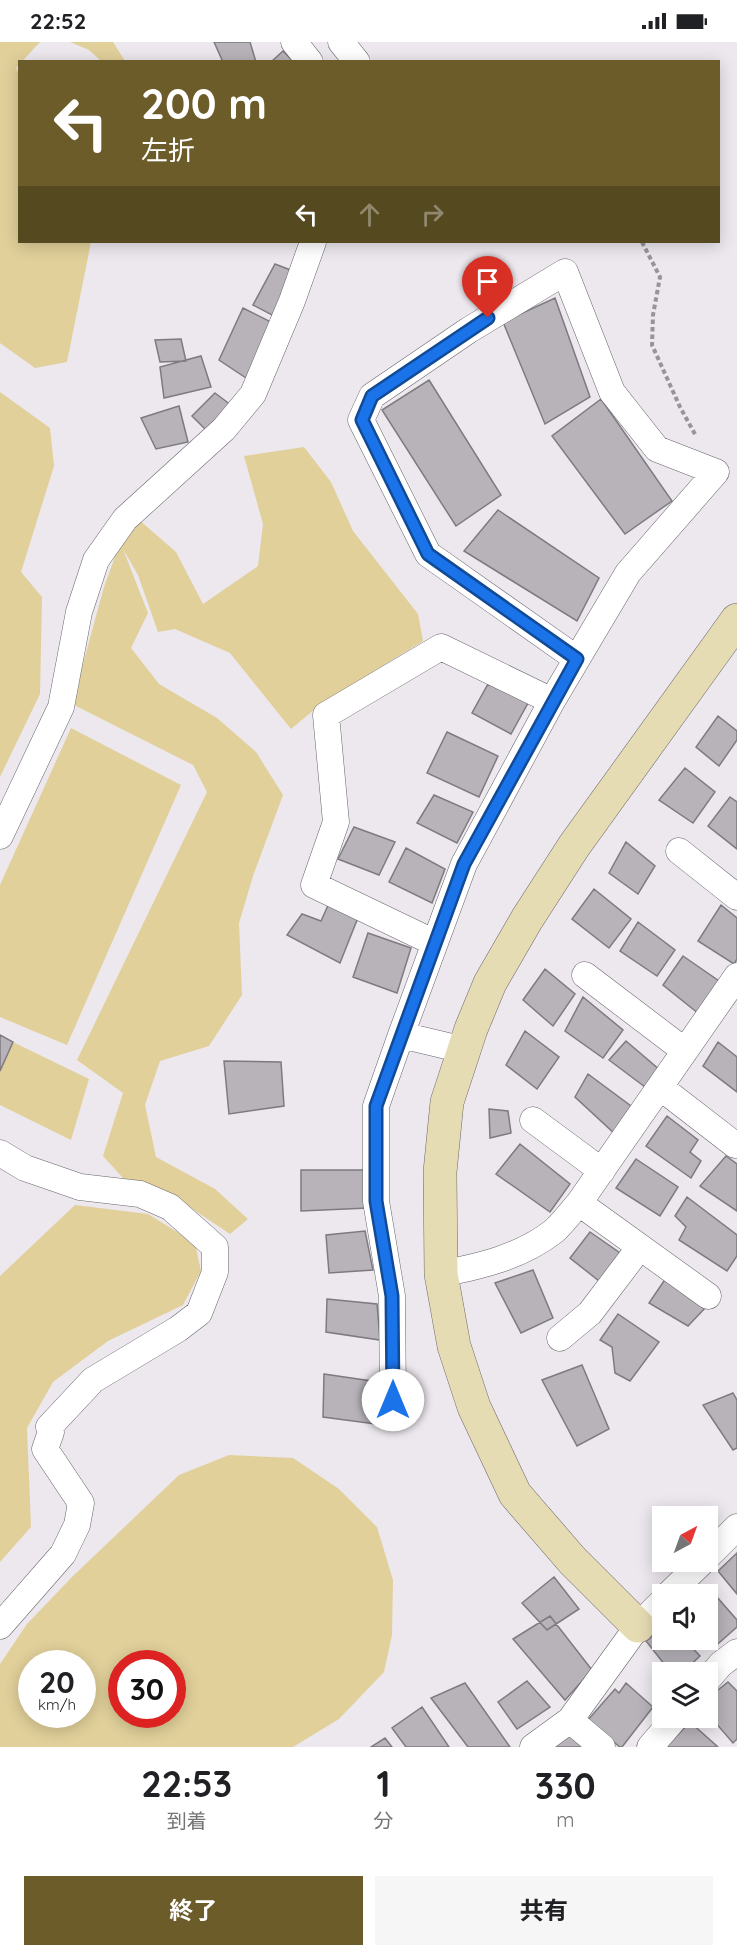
<!DOCTYPE html>
<html lang="ja">
<head>
<meta charset="utf-8">
<style>
  :root { --surface:#fff; --page:#f6f6f6; --text:#202124; --muted:#757577; --accent:#6b5c29 }
  body { margin:0; font-family:Quicksand,"Noto Sans JP",sans-serif; background:var(--page); color:var(--text); height:100vh; display:flex; flex-direction:column; font-size:22px; white-space:nowrap }
  * { box-sizing:border-box; margin:0 }
  p { font-size:20px; color:var(--muted) }
  .icon { flex:none; width:33px; height:33px; fill:none; stroke:currentColor; stroke-width:2; stroke-linecap:round; stroke-linejoin:round }
  .map { position:relative; height:1705px; overflow:hidden }
  .sheet { display:flex; flex-direction:column; background:var(--surface); flex:1 }
  .sheet>* { flex:none }
  .hud { position:absolute; left:18px; top:18px; width:702px; height:183px; border-radius:0px; box-shadow:0 3px 15px #0003; background:#6b5c29; color:#fff; overflow:hidden }
  .needle { width:39px; rotate:41deg }
  .buttons { position:absolute; left:652px; top:1464px; display:grid; gap:12px }
  .buttons a { display:grid; place-items:center; width:66px; height:66px; border-radius:0px; background:var(--surface); box-shadow:0 3px 15px #0003; font-size:30px }
  .speed { position:absolute; left:18px; top:1608px; display:flex; gap:12px; font-size:30px; font-weight:700; text-align:center }
  .speed>* { display:grid; place-content:center; width:78px; height:78px; border-radius:50%; background:var(--surface); box-shadow:0 3px 15px #0003; line-height:1 }
  .speed small { font-size:15px; font-weight:400 }
  .speed .limit { border:9px solid #d22; background:#fff; color:#111 }
  .pin { position:absolute; display:grid; place-items:center; width:51px; height:51px; color:#fff; margin:-62px -26px; border-radius:50% 50% 50% 0; rotate:-45deg; box-shadow:0 0 6px #0007 }
  .pin .icon { rotate:45deg }
  .me { position:absolute; width:66px; margin:-33px; rotate:0deg; stroke-linejoin:round; filter:drop-shadow(0 0 4px #0008) }
  .turn { display:flex; align-items:center; gap:21px; height:126px; padding:0 24px; font-size:27px }
  .turn .icon { width:78px; height:78px; stroke-width:2.5 }
  .turn b { display:block; font-size:42px; line-height:51px }
  .lanes { display:flex; align-items:center; height:57px; padding:0 24px; background:#0003; justify-content:center; gap:30px; direction:ltr }
  .lanes .off { opacity:.35 }
  .eta { display:flex; justify-content:space-evenly; align-items:center; height:102px; text-align:center }
  .eta b { font-size:36px; font-weight:700; line-height:42px }
  .action { display:flex; gap:12px; margin-top:auto; padding:12px 24px }
  .action a { flex:1; height:69px; border-radius:0px; background:var(--accent); color:#fff; font-size:24px; font-weight:700; line-height:69px; text-align:center }
  .action a+a { background:var(--page); color:var(--text) }
  .status { display:flex; justify-content:space-between; align-items:center; height:42px; padding:0 30px; background:var(--surface); direction:ltr }
  .status svg { height:16px; fill:currentColor }
  .map>svg:first-child { display:block }
  .green { fill:#e1d09a; fill-rule:evenodd }
  .building { fill:#b7b3b9; stroke:#7e7a80; stroke-width:1.5 }
  .lines { fill:none; stroke-linecap:round; stroke-linejoin:round }
  .street-casing { stroke:#68656b; stroke-width:27 }
  .secondary-casing { stroke:#68656b; stroke-width:34 }
  .path { stroke:#979499; stroke-width:4; stroke-dasharray:4.5 3; stroke-linecap:butt }
  .street { stroke:#fff; stroke-width:26 }
  .secondary { stroke:#e6dcb3; stroke-width:33 }
  .route-casing { stroke:#114b97; stroke-width:15 }
  .route { stroke:#1a73e8; stroke-width:10 }
</style>
</head>
<body>
<div class="status"><b>22:52</b><svg viewBox="0 0 49 12"><path d="M0 12V9h3v3zM5 12V6h3v6zM10 12V3h3v9zM15 12V0h3v12zM26 1h20v11H26zM47 4h2v5h-2z"/></svg></div>
<div class="map">
<svg width="737" height="1705" viewBox="0 0 737 1705">
  <rect width="100%" height="100%" fill="#ece8ee"/>
  <path class="green" d="M 0,0 L 40,0 L 16,26 L 20,36 L 20,200 L 91,200 L 67,320 L 35,326 L 0,301 Z
    M 70,0 L 113,0 L 125,19 L 101,19 L 89,8 Z
    M 0,350 L 50,386 L 54,424 L 21,530 L 42,555 L 40,652 L 0,735 Z
    M 304,405 L 331,440 L 353,489 L 418,572 L 423,599 L 321,662 L 291,687 L 230,611 L 175,587 L 158,590 L 138,533 L 123,507 L 148,571 L 131,606 L 159,642 L 217,676 L 256,710 L 283,753 L 253,834 L 239,881 L 242,953 L 209,1004 L 160,1019 L 145,1063 L 156,1115 L 215,1147 L 248,1177 L 230,1192 L 176,1156 L 123,1136 L 103,1114 L 123,1051 L 77,1018 L 207,750 L 193,723 L 72,662 L 104,545 L 120,501 L 138,477 L 176,510 L 203,562 L 258,524 L 263,482 L 244,414 Z
    M 71,686 L 181,743 L 67,1003 L 0,975 L 0,843 Z
    M 13,1000 L 89,1037 L 71,1098 L 0,1063 L 0,1029 Z
    M 75,1163 L 148,1172 L 195,1201 L 201,1229 L 183,1263 L 108,1299 L 53,1340 L 27,1386 L 31,1485 L 0,1520 L 0,1234 Z
    M 229,1413 L 293,1416 L 339,1447 L 377,1485 L 393,1538 L 392,1593 L 384,1630 L 339,1677 L 293,1705 L 0,1705 L 0,1622 L 27,1582 L 72,1535 L 179,1433 ZM 32,1622 L 82,1622 L 82,1672 L 32,1672 ZM 122,1622 L 172,1622 L 172,1672 L 122,1672 Z"/>
  <path class="building" d="M 214,0 L 250,0 L 256,20 L 223,20 Z
    M 283,9 L 294,20 L 271,20 Z
    M 275,222 L 293,229 L 274,274 L 253,263 Z
    M 555,256 L 590,355 L 545,382 L 503,280 Z
    M 243,266 L 271,280 L 246,336 L 219,318 Z
    M 181,297 L 186,319 L 160,320 L 155,298 Z
    M 201,314 L 211,345 L 164,356 L 160,325 Z
    M 429,338 L 501,453 L 456,484 L 382,368 Z
    M 215,351 L 231,363 L 208,390 L 192,374 Z
    M 601,357 L 672,459 L 625,492 L 552,394 Z
    M 179,364 L 188,400 L 156,407 L 141,376 Z
    M 498,468 L 599,536 L 577,579 L 464,509 Z
    M 488,642 L 528,661 L 511,692 L 472,671 Z
    M 718,674 L 737,689 L 737,698 L 719,724 L 696,705 Z
    M 447,690 L 498,714 L 479,755 L 427,731 Z
    M 685,726 L 715,750 L 693,781 L 659,758 Z
    M 434,753 L 473,770 L 457,801 L 417,781 Z
    M 730,755 L 737,760 L 737,807 L 708,784 Z
    M 354,785 L 395,800 L 379,833 L 338,817 Z
    M 626,800 L 655,824 L 638,852 L 609,831 Z
    M 406,806 L 445,827 L 432,861 L 389,840 Z
    M 594,847 L 631,877 L 609,906 L 572,877 Z
    M 330,859 L 359,873 L 340,921 L 287,893 L 302,872 L 321,879 Z
    M 721,863 L 737,876 L 737,917 L 734,922 L 698,899 Z
    M 638,880 L 675,908 L 657,934 L 620,909 Z
    M 368,891 L 411,906 L 397,951 L 353,935 Z
    M 683,914 L 719,939 L 699,972 L 663,943 Z
    M 545,927 L 575,952 L 553,984 L 523,958 Z
    M 583,955 L 623,988 L 603,1016 L 565,989 Z
    M 525,989 L 559,1015 L 537,1047 L 506,1023 Z
    M 0,993 L 13,1000 L 0,1029 Z
    M 626,999 L 661,1029 L 649,1048 L 609,1018 Z
    M 718,1000 L 737,1015 L 737,1050 L 703,1024 Z
    M 224,1019 L 281,1020 L 284,1064 L 229,1072 Z
    M 588,1032 L 631,1064 L 615,1092 L 575,1055 Z
    M 489,1067 L 508,1069 L 511,1091 L 490,1096 Z
    M 667,1074 L 698,1098 L 690,1110 L 701,1119 L 691,1136 L 646,1104 Z
    M 520,1102 L 570,1142 L 550,1170 L 496,1132 Z
    M 726,1114 L 737,1122 L 737,1169 L 700,1144 Z
    M 636,1117 L 678,1145 L 660,1174 L 616,1146 Z
    M 301,1128 L 366,1128 L 368,1166 L 301,1169 Z
    M 687,1155 L 737,1193 L 737,1214 L 727,1229 L 679,1198 L 686,1185 L 675,1174 Z
    M 365,1189 L 373,1228 L 329,1231 L 326,1193 Z
    M 590,1190 L 623,1213 L 604,1243 L 570,1216 Z
    M 533,1228 L 553,1276 L 521,1291 L 495,1241 Z
    M 666,1236 L 708,1263 L 688,1284 L 649,1261 Z
    M 327,1257 L 377,1262 L 380,1298 L 326,1290 Z
    M 618,1272 L 659,1300 L 630,1339 L 615,1331 L 612,1305 L 600,1298 Z
    M 582,1323 L 609,1387 L 577,1404 L 542,1338 Z
    M 324,1332 L 385,1341 L 383,1383 L 323,1375 Z
    M 733,1351 L 737,1358 L 737,1406 L 733,1408 L 703,1363 Z
    M 686,1465 L 700,1474 L 678,1474 Z
    M 737,1511 L 737,1552 L 718,1529 Z
    M 554,1535 L 579,1567 L 547,1588 L 522,1561 Z
    M 709,1546 L 737,1578 L 737,1585 L 712,1607 L 703,1598 L 708,1598 L 708,1552 L 701,1552 Z
    M 550,1574 L 592,1628 L 565,1658 L 513,1597 Z
    M 663,1587 L 663,1598 L 685,1598 L 700,1614 L 683,1630 L 663,1630 L 663,1645 L 654,1632 L 665,1623 L 646,1599 Z
    M 527,1639 L 550,1665 L 517,1687 L 498,1660 Z
    M 728,1640 L 737,1649 L 737,1697 L 733,1701 L 708,1672 L 708,1656 Z
    M 465,1641 L 510,1705 L 468,1705 L 431,1656 Z
    M 626,1641 L 653,1665 L 622,1705 L 620,1705 L 587,1679 L 615,1647 L 619,1651 Z
    M 422,1665 L 449,1705 L 406,1705 L 392,1686 Z
    M 690,1680 L 718,1705 L 666,1705 Z
    M 569,1691 L 586,1705 L 554,1705 Z
    M 385,1696 L 392,1705 L 371,1705 Z"/>
  <g class="lines">
    <g class="street-casing">
      <path id="street" d="M 294,0 L 310,20
        M 341,0 L 357,20
        M 0,794 L 61,665 L 79,570 L 96,518 L 125,477 L 224,387 L 253,352 L 292,259 L 313,200
        M 679,809 L 737,855
        M 435,901 L 314,843 L 336,780 L 326,673 L 441,605 L 552,659
        M 585,933 L 685,1009
        M 464,1008 L 401,993 L 464,822 L 552,659 L 628,531 L 716,430 L 657,407 L 612,350 L 565,230 L 469,288 L 372,354 L 361,378 L 428,512 L 577,617
        M 660,1045 L 735,1103
        M 533,1078 L 602,1129
        M 0,1111 L 25,1126 L 80,1145 L 140,1152 L 170,1165 L 215,1205 L 215,1230 L 199,1271 L 178,1287 L 93,1338 L 49,1385 L 51,1390 L 45,1407 L 81,1461 L 77,1483 L 63,1512 L 0,1584
        M 579,1161 L 708,1254
        M 441,1232 C 481,1224 521,1215 554,1189 C 563,1181 571,1170 579,1161 L 737,934
        M 560,1296 L 590,1271 L 640,1205
        M 393,1358 L 392,1254 L 376,1159 L 376,1064 L 401,993
        M 708,1514 L 737,1485
        M 669,1552 L 702,1520
        M 708,1637 L 721,1622 L 737,1610
        M 570,1678 L 602,1705
        M 533,1705 L 570,1678 L 638,1584 L 663,1559
        M 650,1705 L 675,1676"/>
    </g>
    <g class="secondary-casing">
      <path id="secondary" d="M 638,1584 L 572,1518 L 515,1452 L 474,1365 L 454,1304 L 441,1232 L 440,1130 L 447,1060 L 471,987 L 490,941 L 527,877 L 574,804 L 737,578"/>
    </g>
    <path class="path" d="M 642,200 L 660,235 L 653,273 L 652,303 L 680,365 L 696,394"/>
    <use href="#street" class="street"/>
    <use href="#secondary" class="secondary"/>
  </g>
  <g class="lines">
    <g class="route-casing">
      <path id="route" d="M 393,1358 L 392,1254 L 376,1159 L 376,1064 L 464,822 L 577,617 L 428,512 L 362,378 L 372,354 L 488,276"/>
    </g>
    <use href="#route" class="route"/>
  </g>
</svg>
<div class="buttons">
<a><svg class="needle" viewBox="-14 -14 28 28"><path d="M0-13l5 13h-10z" fill="#e53935"/><path d="M0 13l5-13h-10z" fill="#757577"/></svg></a>
<a><svg class="icon" aria-label="sound" viewBox="0 0 24 24"><path d="M4 9h4l5-4v14l-5-4H4zM17 9q2 3 0 6"/></svg></a>
<a><svg class="icon" aria-label="layers" viewBox="0 0 24 24"><path d="M12 4l9 5-9 5-9-5zM3 14l9 5 9-5"/></svg></a>
</div>
<div class="speed"><div>20<small>km/h</small></div><div class="limit">30</div></div>
<div class="pin" style="left:488px;top:276px;background:#d93025"><svg class="icon" aria-label="arrive" viewBox="0 0 24 24"><path d="M6 21V4h12l-3 4 3 4H6"/></svg></div>
<svg class="me" style="left:393px;top:1358px" viewBox="-20 -20 40 40"><circle r="19" fill="#fff"/><path d="M0-13L10 11 0 6-10 11z" fill="#1a73e8"/></svg>
<div class="hud">
<div class="turn"><svg class="icon" aria-label="left" viewBox="0 0 24 24"><path d="M17 20v-9H6M10 6l-5 5 5 5"/></svg><div><b>200 m</b>左折</div></div>
<div class="lanes"><svg class="icon" aria-label="left" viewBox="0 0 24 24"><path d="M17 20v-9H6M10 6l-5 5 5 5"/></svg><svg class="icon off" aria-label="ahead" viewBox="0 0 24 24"><path d="M12 20V5M6 11l6-6 6 6"/></svg><svg class="icon off" aria-label="right" viewBox="0 0 24 24"><path d="M7 20v-9h11M14 6l5 5-5 5"/></svg></div>
</div>
</div>
<section class="sheet">
<div class="eta">
<div><b>22:53</b><p>到着</p></div>
<div><b>1</b><p>分</p></div>
<div><b>330</b><p>m</p></div>
</div>
<div class="action"><a>終了</a><a>共有</a></div>
</section>
</body>
</html>
